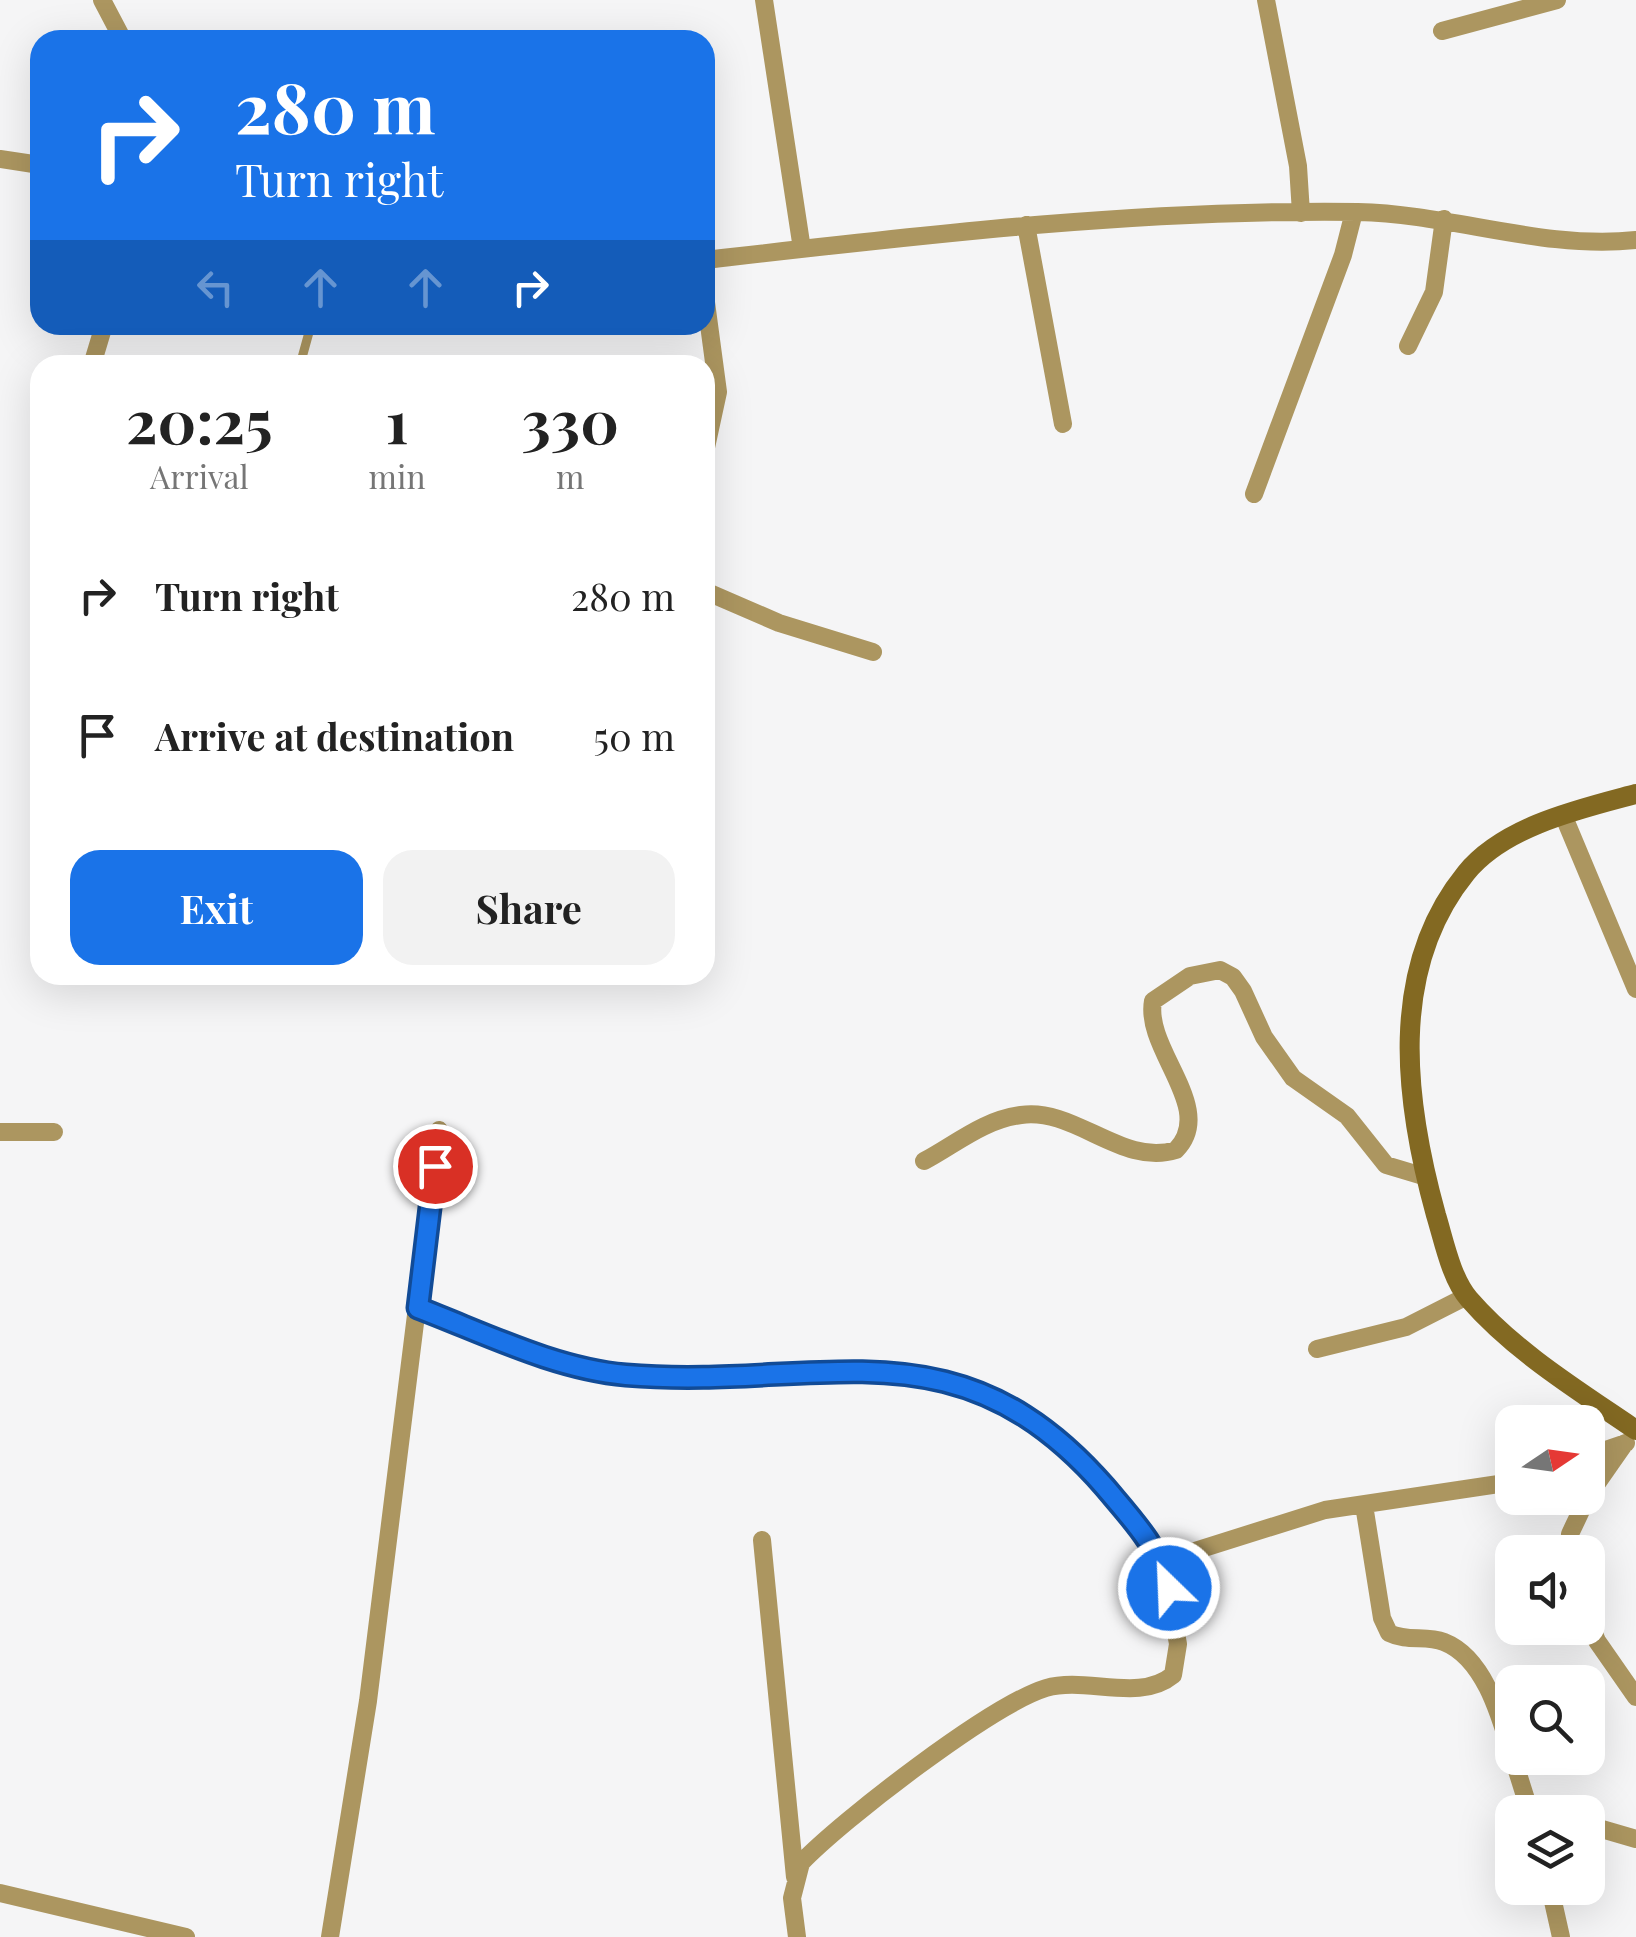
<!DOCTYPE html>
<html lang="en">
<head>
<meta charset="utf-8">
<style>
  :root { --surface:#fff; --page:#f2f2f2; --text:#222; --muted:#767676; --accent:#1a73e8 }
  body { margin:0; font-family:"Playfair Display",serif; background:var(--page); color:var(--text); height:100vh; display:flex; flex-direction:column; font-size:38px; white-space:nowrap }
  * { box-sizing:border-box; margin:0 }
  p { font-size:32px; color:var(--muted) }
  .icon { flex:none; width:55px; height:55px; fill:none; stroke:currentColor; stroke-width:2; stroke-linecap:round; stroke-linejoin:round }
  .map { position:relative; flex:1; overflow:hidden }
  .sheet { position:absolute; left:30px; top:355px; width:685px; height:630px; display:flex; flex-direction:column; background:var(--surface); border-radius:30px; box-shadow:0 10px 40px #0002 }
  .sheet>* { flex:none }
  .hud { position:absolute; left:30px; top:30px; width:685px; height:305px; border-radius:30px; box-shadow:0 10px 40px #0002; background:#1a73e8; color:#fff; overflow:hidden }
  .needle { width:65px; rotate:77deg }
  .buttons { position:absolute; left:1495px; top:1405px; display:grid; gap:20px }
  .buttons a { display:grid; place-items:center; width:110px; height:110px; border-radius:20px; background:var(--surface); box-shadow:0 10px 40px #0002; font-size:50px }
  .pin { position:absolute; display:grid; place-items:center; width:85px; height:85px; color:#fff; margin:-42px; border:5px solid #fff; border-radius:50%; box-shadow:0 2px 10px #0007 }
  .me { position:absolute; width:110px; margin:-55px; rotate:336deg; stroke-linejoin:round; filter:drop-shadow(0 0 8px #0008) }
  .turn { display:flex; align-items:center; gap:35px; height:210px; padding:0 40px; font-size:45px }
  .turn .icon { width:130px; height:130px; stroke-width:2.5 }
  .turn b { display:block; font-size:70px; line-height:85px }
  .lanes { display:flex; align-items:center; height:95px; padding:0 40px; background:#0003; justify-content:center; gap:50px; direction:ltr }
  .lanes .off { opacity:.35 }
  .eta { display:flex; justify-content:space-evenly; align-items:center; height:170px; text-align:center }
  .eta b { font-size:60px; font-weight:700; line-height:70px }
  .cta { display:flex; gap:20px; margin-top:auto; padding:20px 40px }
  .cta a { flex:1; height:115px; border-radius:30px; background:var(--accent); color:#fff; font-size:40px; font-weight:700; line-height:115px; text-align:center }
  .cta a+a { background:var(--page); color:var(--text) }
  ul { padding:0; list-style:none }
  li { display:flex; align-items:center; gap:30px; height:140px; padding:0 40px }
  li div { flex:1 }
  li b { display:block; font-size:38px }
  li em { font-style:normal }
  .map>svg:first-child { display:block }
  .lines { fill:none; stroke-linecap:round; stroke-linejoin:round }
  .lane { stroke:#ac9660; stroke-width:9 }
  .street { stroke:#ac9660; stroke-width:18 }
  .secondary { stroke:#836922; stroke-width:20 }
  .route-casing { stroke:#114b97; stroke-width:25 }
  .route { stroke:#1a73e8; stroke-width:18 }
</style>
</head>
<body>
<div class="map">
<svg width="1636" height="1937" viewBox="0 0 1636 1937">
  <rect width="100%" height="100%" fill="#f5f5f6"/>
  <g class="lines">
    <path class="lane" d="M 300,365 L 311,325"/>
    <path class="street" d="M 102,0 L 123,40
      M 764,0 L 802,249
      M 1266,0 L 1298,166 L 1301,213
      M 1442,31 L 1557,0
      M 0,159 L 40,165
      M 1026,225 L 1063,424
      M 705,260 C 922,235 1139,209 1358,212 C 1452,214 1542,250 1636,240
      M 705,295 L 718,392 L 705,452
      M 1408,346 L 1434,292 L 1444,219
      M 92,365 L 104,325
      M 1254,494 L 1343,255 L 1354,212
      M 705,591 L 779,623 L 873,652
      M 1564,817 L 1636,989
      M 0,1132 L 54,1132
      M 924,1161 C 956,1144 983,1120 1021,1115 C 1075,1107 1122,1167 1176,1150 C 1217,1108 1144,1050 1153,1001 L 1190,976 L 1220,970 L 1233,977 L 1243,991 L 1264,1037 L 1293,1078 L 1347,1116 L 1386,1165 L 1426,1177
      M 418,1308 C 483,1333 550,1365 620,1374 C 677,1382 737,1376 795,1373 C 991,1363 1048,1410 1163,1561
      M 1317,1349 L 1406,1327 L 1467,1296
      M 1588,1456 L 1626,1443
      M 1588,1496 L 1625,1443
      M 1364,1505 L 1382,1618 L 1389,1633 C 1407,1642 1426,1635 1444,1642 C 1485,1658 1501,1719 1512,1756
      M 762,1540 L 795,1877
      M 1569,1552 L 1570,1534 L 1587,1498
      M 1588,1618 L 1597,1641 L 1636,1697
      M 1513,1758 L 1530,1812
      M 1588,1825 L 1636,1839
      M 1550,1888 L 1561,1937
      M 0,1893 L 186,1937
      M 330,1937 L 368,1701 L 439,1130
      M 797,1937 L 792,1898 L 801,1863 C 842,1820 991,1705 1046,1688 C 1086,1676 1139,1703 1173,1675 L 1178,1644 L 1163,1561 L 1325,1510 L 1512,1482"/>
    <path class="secondary" d="M 1636,794 C 1580,809 1504,826 1466,873 C 1387,970 1405,1103 1436,1215 C 1444,1241 1451,1278 1469,1299 C 1515,1352 1579,1391 1636,1430"/>
  </g>
  <g class="lines">
    <g class="route-casing">
      <path id="route" d="M 435,1166 L 418,1308 C 484,1333 555,1369 626,1375 C 820,1391 955,1315 1105,1487 C 1131,1518 1160,1548 1169,1588"/>
    </g>
    <use href="#route" class="route"/>
  </g>
</svg>
<div class="buttons">
<a><svg class="needle" viewBox="-14 -14 28 28"><path d="M0-13l5 13h-10z" fill="#e53935"/><path d="M0 13l5-13h-10z" fill="#767676"/></svg></a>
<a><svg class="icon" aria-label="sound" viewBox="0 0 24 24"><path d="M4 9h4l5-4v14l-5-4H4zM17 9q2 3 0 6"/></svg></a>
<a><svg class="icon" aria-label="search" viewBox="0 0 24 24"><circle cx="10" cy="10" r="6"/><path d="M15 15l6 6"/></svg></a>
<a><svg class="icon" aria-label="layers" viewBox="0 0 24 24"><path d="M12 4l9 5-9 5-9-5zM3 14l9 5 9-5"/></svg></a>
</div>
<div class="pin" style="left:435px;top:1166px;background:#d93025"><svg class="icon" aria-label="arrive" viewBox="0 0 24 24"><path d="M6 21V4h12l-3 4 3 4H6"/></svg></div>
<svg class="me" style="left:1169px;top:1588px" viewBox="-20 -20 40 40"><circle r="17" fill="#1a73e8" stroke="#fff" stroke-width="3"/><path d="M0-11L8 9 0 5-8 9z" fill="#fff"/></svg>
<div class="hud">
<div class="turn"><svg class="icon" aria-label="right" viewBox="0 0 24 24"><path d="M7 20v-9h11M14 6l5 5-5 5"/></svg><div><b>280 m</b>Turn right</div></div>
<div class="lanes"><svg class="icon off" aria-label="left" viewBox="0 0 24 24"><path d="M17 20v-9H6M10 6l-5 5 5 5"/></svg><svg class="icon off" aria-label="ahead" viewBox="0 0 24 24"><path d="M12 20V5M6 11l6-6 6 6"/></svg><svg class="icon off" aria-label="ahead" viewBox="0 0 24 24"><path d="M12 20V5M6 11l6-6 6 6"/></svg><svg class="icon" aria-label="right" viewBox="0 0 24 24"><path d="M7 20v-9h11M14 6l5 5-5 5"/></svg></div>
</div>
<section class="sheet">
<div class="eta">
<div><b>20:25</b><p>Arrival</p></div>
<div><b>1</b><p>min</p></div>
<div><b>330</b><p>m</p></div>
</div>
<ul>
<li><svg class="icon" aria-label="right" viewBox="0 0 24 24"><path d="M7 20v-9h11M14 6l5 5-5 5"/></svg><div><b>Turn right</b></div><em>280 m</em></li>
<li><svg class="icon" aria-label="arrive" viewBox="0 0 24 24"><path d="M6 21V4h12l-3 4 3 4H6"/></svg><div><b>Arrive at destination</b></div><em>50 m</em></li>
</ul>
<div class="cta"><a>Exit</a><a>Share</a></div>
</section>
</div>
</body>
</html>
